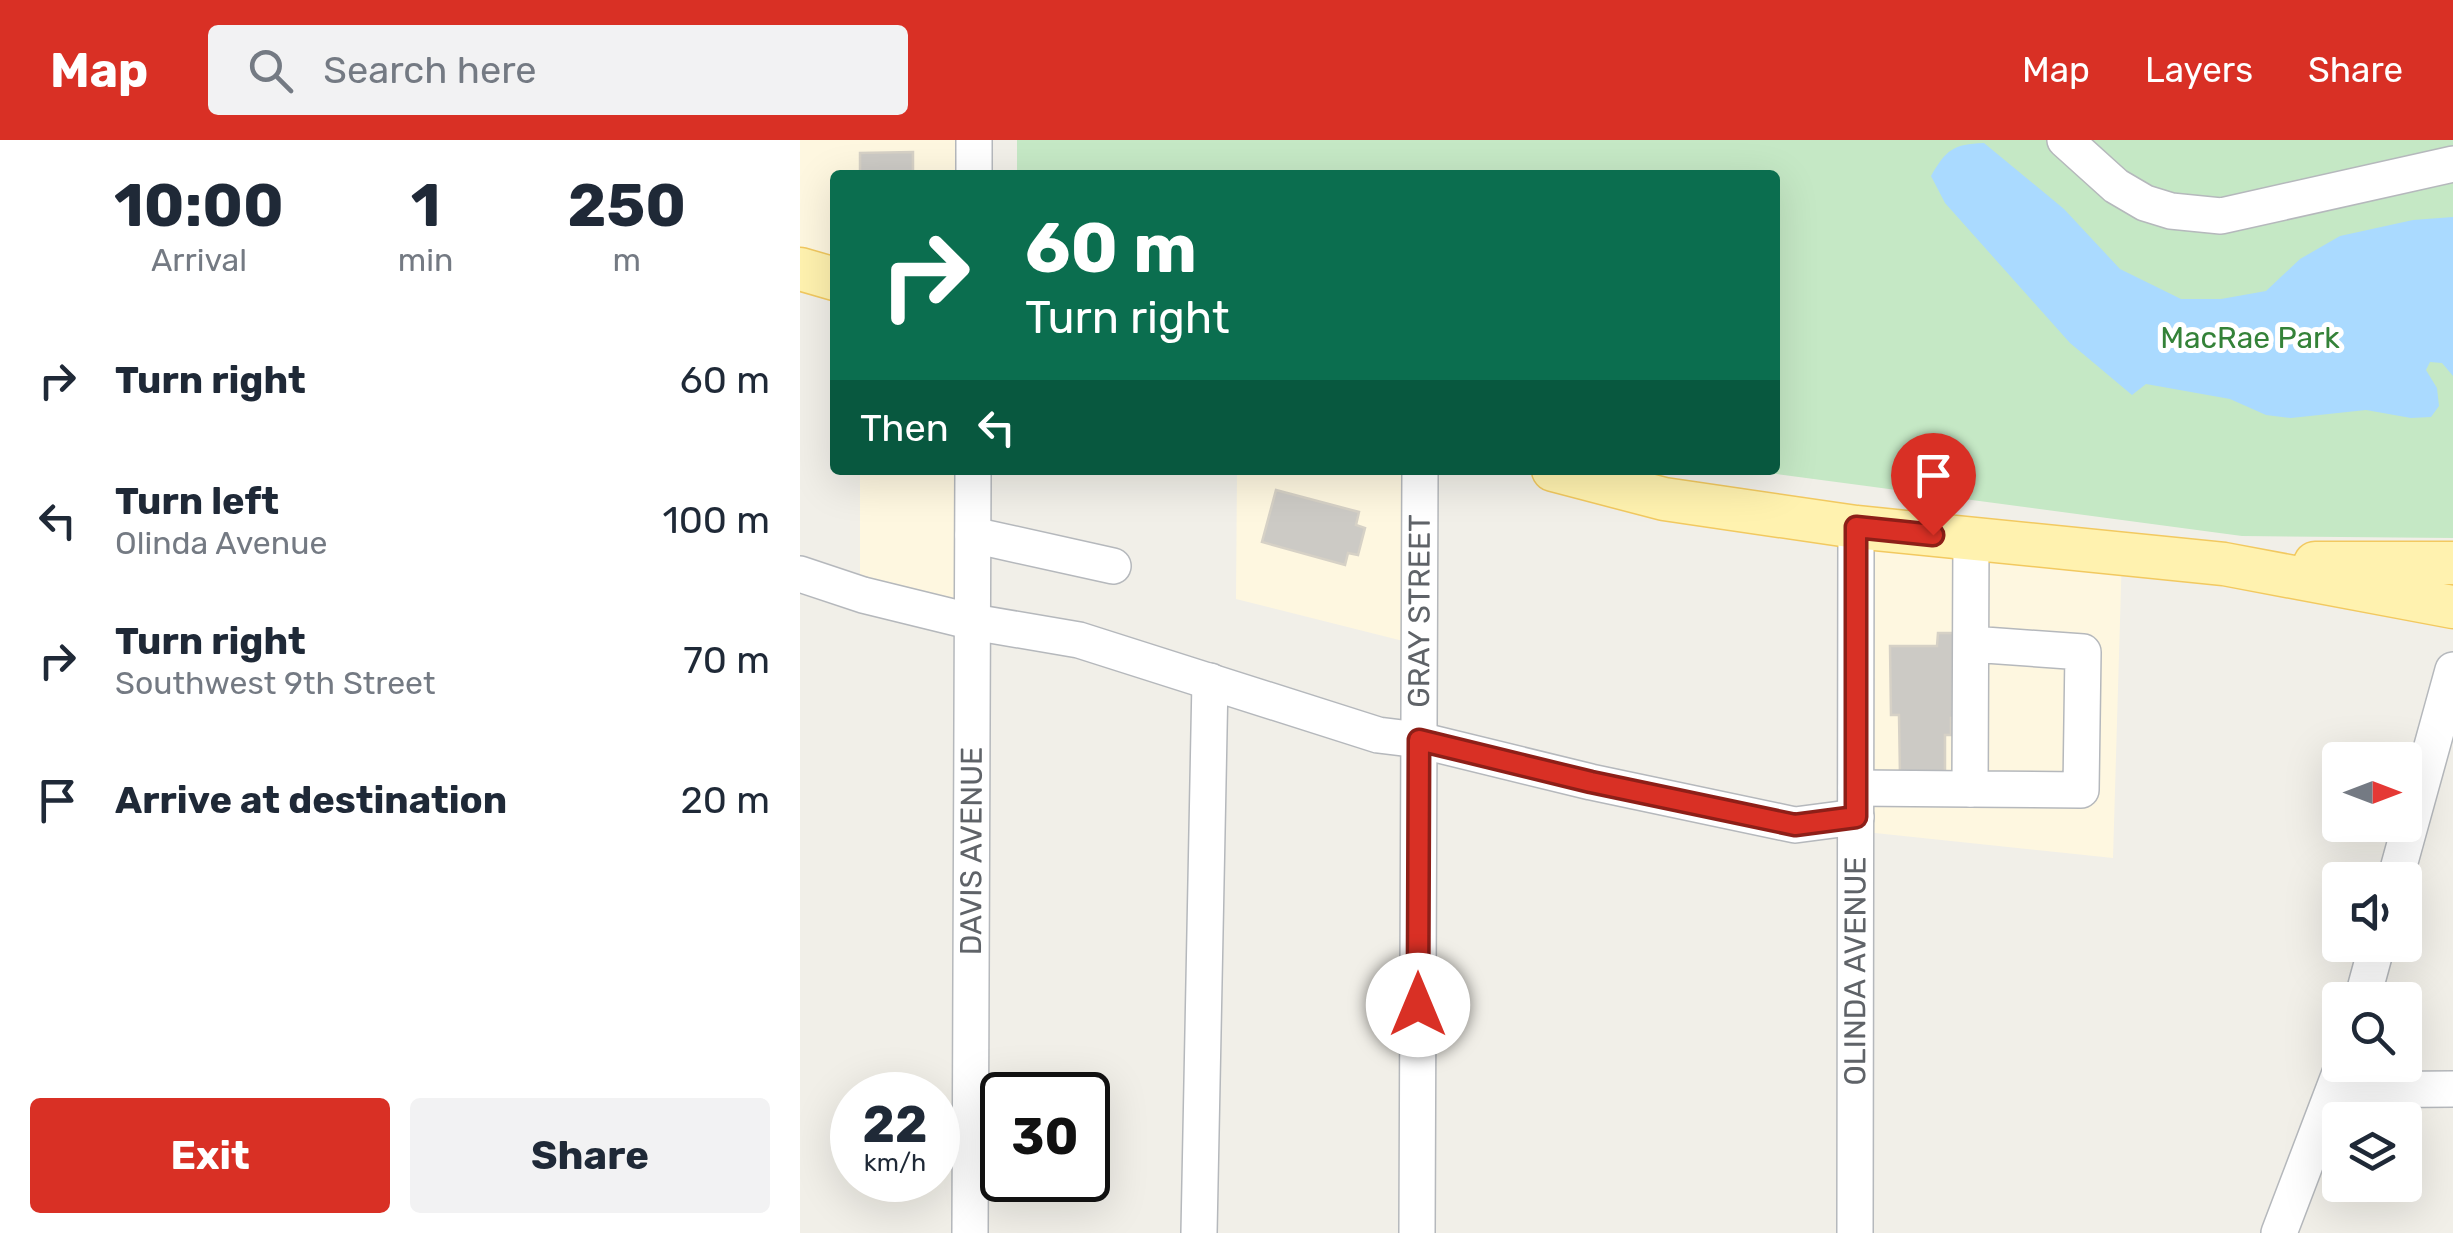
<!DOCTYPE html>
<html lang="en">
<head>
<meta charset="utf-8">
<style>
  :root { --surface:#fff; --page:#f2f2f3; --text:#1f2937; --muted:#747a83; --accent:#d93025 }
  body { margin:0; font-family:Rubik,sans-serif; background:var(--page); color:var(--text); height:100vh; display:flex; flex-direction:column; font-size:38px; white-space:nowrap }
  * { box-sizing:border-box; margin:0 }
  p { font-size:32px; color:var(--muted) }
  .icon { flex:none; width:55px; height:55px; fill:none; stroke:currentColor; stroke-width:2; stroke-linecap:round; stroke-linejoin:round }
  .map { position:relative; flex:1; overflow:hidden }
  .details { display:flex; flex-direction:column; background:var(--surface); width:800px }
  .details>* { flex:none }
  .hud { position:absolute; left:30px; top:30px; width:950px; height:305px; border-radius:10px; box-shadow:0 10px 40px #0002; background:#0b6e4f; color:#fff; overflow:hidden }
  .needle { width:65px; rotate:90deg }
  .tools { position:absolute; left:1522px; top:602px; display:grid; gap:20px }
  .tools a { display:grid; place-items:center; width:100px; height:100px; border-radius:10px; background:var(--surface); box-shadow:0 10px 40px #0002; font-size:50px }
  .speed { position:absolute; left:30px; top:932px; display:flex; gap:20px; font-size:50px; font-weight:700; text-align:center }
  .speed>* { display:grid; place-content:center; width:130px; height:130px; border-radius:50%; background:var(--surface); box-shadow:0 10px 40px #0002; line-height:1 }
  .speed small { font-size:25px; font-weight:400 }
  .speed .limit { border:5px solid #111; border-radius:15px; background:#fff; color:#111 }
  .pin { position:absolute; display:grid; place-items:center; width:85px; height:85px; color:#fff; margin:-102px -42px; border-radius:50% 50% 50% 0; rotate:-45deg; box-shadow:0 0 10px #0007 }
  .pin .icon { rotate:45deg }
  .me { position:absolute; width:110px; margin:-55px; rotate:0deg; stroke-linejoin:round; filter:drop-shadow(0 0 8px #0008) }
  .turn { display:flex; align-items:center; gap:35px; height:210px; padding:0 30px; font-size:45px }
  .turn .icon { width:130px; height:130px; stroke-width:2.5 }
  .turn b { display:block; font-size:70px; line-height:85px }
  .then { display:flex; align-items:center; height:95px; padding:0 30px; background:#0003; gap:20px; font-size:38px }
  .eta { display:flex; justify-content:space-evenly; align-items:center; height:170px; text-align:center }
  .eta b { font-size:60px; font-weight:700; line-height:70px }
  .cta { display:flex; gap:20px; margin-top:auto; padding:20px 30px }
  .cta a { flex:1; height:115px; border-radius:10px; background:var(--accent); color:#fff; font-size:40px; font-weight:700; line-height:115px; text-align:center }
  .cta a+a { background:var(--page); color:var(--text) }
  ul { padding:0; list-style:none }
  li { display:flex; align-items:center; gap:30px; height:140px; padding:0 30px }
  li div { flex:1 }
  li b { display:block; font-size:38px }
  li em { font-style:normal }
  header { display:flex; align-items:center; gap:60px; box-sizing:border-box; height:140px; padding:0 50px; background:var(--accent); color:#fff }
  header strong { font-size:48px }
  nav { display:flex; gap:55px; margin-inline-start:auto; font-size:35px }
  .search { width:700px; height:90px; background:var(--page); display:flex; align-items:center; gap:25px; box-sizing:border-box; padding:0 35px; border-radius:10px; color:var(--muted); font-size:38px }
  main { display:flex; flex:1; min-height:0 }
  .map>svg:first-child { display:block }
  .commercial { fill:#fef7e0 }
  .green { fill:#c5e8c5 }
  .water { fill:#aadaff }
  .building { fill:#cccac5; stroke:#d6d1c6; stroke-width:2.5 }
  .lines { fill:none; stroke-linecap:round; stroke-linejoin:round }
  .minor-casing { stroke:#b5b8bc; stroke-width:38 }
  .major-casing { stroke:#f2c960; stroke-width:45 }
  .minor { stroke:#fff; stroke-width:35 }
  .major { stroke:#fff2af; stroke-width:42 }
  .route-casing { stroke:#8d1f18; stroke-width:25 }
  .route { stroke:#d93025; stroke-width:18 }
  .labels { text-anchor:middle; stroke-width:10; stroke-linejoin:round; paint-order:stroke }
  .park-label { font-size:30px; fill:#348238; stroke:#fff }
  .street-label { font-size:30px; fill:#5f6368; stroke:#fff }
</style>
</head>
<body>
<header>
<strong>Map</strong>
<div class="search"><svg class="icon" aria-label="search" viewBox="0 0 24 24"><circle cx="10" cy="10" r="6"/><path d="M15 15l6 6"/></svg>Search here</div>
<nav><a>Map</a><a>Layers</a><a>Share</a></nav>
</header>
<main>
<section class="details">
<div class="eta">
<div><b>10:00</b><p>Arrival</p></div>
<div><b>1</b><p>min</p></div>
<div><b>250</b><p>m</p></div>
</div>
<ul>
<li><svg class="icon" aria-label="right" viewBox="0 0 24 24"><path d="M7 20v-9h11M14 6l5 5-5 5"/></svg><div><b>Turn right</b></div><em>60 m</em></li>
<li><svg class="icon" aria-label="left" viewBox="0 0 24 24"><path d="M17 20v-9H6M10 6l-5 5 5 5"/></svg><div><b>Turn left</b><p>Olinda Avenue</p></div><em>100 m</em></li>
<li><svg class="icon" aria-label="right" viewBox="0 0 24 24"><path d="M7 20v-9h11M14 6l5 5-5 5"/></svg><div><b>Turn right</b><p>Southwest 9th Street</p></div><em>70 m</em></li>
<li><svg class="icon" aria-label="arrive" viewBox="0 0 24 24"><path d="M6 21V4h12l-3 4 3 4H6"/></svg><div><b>Arrive at destination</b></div><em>20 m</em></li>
</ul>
<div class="cta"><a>Exit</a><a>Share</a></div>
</section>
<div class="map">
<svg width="1653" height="1093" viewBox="0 0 1653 1093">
  <rect width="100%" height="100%" fill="#f1efe8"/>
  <path class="commercial" d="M 0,0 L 174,0 L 174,35 L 35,35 L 35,139 L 0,129 Z
    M 60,330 L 175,330 L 177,488 L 60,458 Z
    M 437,330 L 620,330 L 619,505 L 436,459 Z
    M 1056,387 L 1322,413 L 1313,718 L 1056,691 Z"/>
  <path class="green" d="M 217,0 L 1653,0 L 1653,398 L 1442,396 L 947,330 L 975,330 L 975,35 L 217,35 Z"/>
  <path class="water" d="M 1184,3 L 1264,69 L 1320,129 L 1381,159 L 1421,159 L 1466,151 L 1500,119 L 1540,96 L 1613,80 L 1653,77 L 1653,236 L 1642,223 L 1630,222 L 1626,230 L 1637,248 L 1639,266 L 1631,277 L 1611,278 L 1566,270 L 1491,278 L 1466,275 L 1430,259 L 1346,244 L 1332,255 L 1270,203 L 1145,63 L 1131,36 C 1146,10 1153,4 1184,3 Z"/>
  <path class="building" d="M 113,12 L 113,35 L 60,35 L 60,13 Z
    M 476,350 L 559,372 L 556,385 L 565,388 L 558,415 L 548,413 L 545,425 L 462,402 Z
    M 1138,493 L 1154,493 L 1156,578 L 1151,578 L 1151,595 L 1145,595 L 1145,635 L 1100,635 L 1099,575 L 1091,575 L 1090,506 L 1137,506 Z"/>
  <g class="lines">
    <g class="minor-casing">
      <g id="minor">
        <path d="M 1265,0 L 1316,46 L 1345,63 L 1371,71 L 1421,76 L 1653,24"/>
        <path d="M 174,35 L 174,0"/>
        <path d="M 173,395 L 313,426"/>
        <path d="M 1171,399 L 1170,649 L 1281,650 L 1283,512 L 1171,504"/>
        <path d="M 0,434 L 63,455 L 173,482 L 279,500 L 578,595 L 619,600 L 791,642 L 995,685 L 1056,677"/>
        <path d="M 1056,648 L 1170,649"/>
        <path d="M 1595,740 L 1653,530"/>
        <path d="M 1562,860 L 1577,805"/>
        <path d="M 1534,950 L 1653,949"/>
        <path id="s1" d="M 170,1093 L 173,330"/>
        <path d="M 399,1093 L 410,541"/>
        <path id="s2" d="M 617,1093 L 620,330"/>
        <path id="s3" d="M 1055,1093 L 1056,387"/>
        <path d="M 1479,1093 L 1543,925"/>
      </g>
    </g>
    <g class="major-casing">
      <path id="major" d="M 0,129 L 35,139
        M 753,330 L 864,359 L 1056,387 L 1424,424 L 1653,467
        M 1515,423 L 1653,423"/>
    </g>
    <use href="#minor" class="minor"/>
    <use href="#major" class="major"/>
  </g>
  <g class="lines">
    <g class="route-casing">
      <path id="route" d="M 618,865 L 619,600 L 791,642 L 995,685 L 1056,677 L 1056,387 L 1133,395"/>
    </g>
    <use href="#route" class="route"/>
  </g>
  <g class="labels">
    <g class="park-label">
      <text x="1450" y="208">MacRae Park</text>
    </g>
    <g class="street-label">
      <text dy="10" stroke="none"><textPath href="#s2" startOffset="622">GRAY STREET</textPath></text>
      <text dy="10" stroke="none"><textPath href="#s1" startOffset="382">DAVIS AVENUE</textPath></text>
      <text dy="10" stroke="none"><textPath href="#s3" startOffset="262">OLINDA AVENUE</textPath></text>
    </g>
  </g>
</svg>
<div class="tools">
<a><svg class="needle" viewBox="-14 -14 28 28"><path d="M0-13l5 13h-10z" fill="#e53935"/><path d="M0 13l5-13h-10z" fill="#747a83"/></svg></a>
<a><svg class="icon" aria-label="sound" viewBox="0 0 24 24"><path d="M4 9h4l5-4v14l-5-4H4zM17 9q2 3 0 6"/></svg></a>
<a><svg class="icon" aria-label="search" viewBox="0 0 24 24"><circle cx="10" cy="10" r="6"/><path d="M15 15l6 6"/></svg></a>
<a><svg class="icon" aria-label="layers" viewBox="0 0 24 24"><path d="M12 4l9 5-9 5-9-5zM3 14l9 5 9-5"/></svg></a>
</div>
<div class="speed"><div>22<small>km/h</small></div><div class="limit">30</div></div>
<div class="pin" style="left:1133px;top:395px;background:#d93025"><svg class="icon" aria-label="arrive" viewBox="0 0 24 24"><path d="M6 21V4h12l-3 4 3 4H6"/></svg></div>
<svg class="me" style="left:618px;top:865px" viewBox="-20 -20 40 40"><circle r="19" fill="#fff"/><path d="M0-13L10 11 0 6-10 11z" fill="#d93025"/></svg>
<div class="hud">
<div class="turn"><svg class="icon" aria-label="right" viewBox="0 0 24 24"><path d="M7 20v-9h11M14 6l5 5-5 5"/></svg><div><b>60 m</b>Turn right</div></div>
<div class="then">Then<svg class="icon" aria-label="left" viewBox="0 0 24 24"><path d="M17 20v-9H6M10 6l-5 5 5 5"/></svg></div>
</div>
</div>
</main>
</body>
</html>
